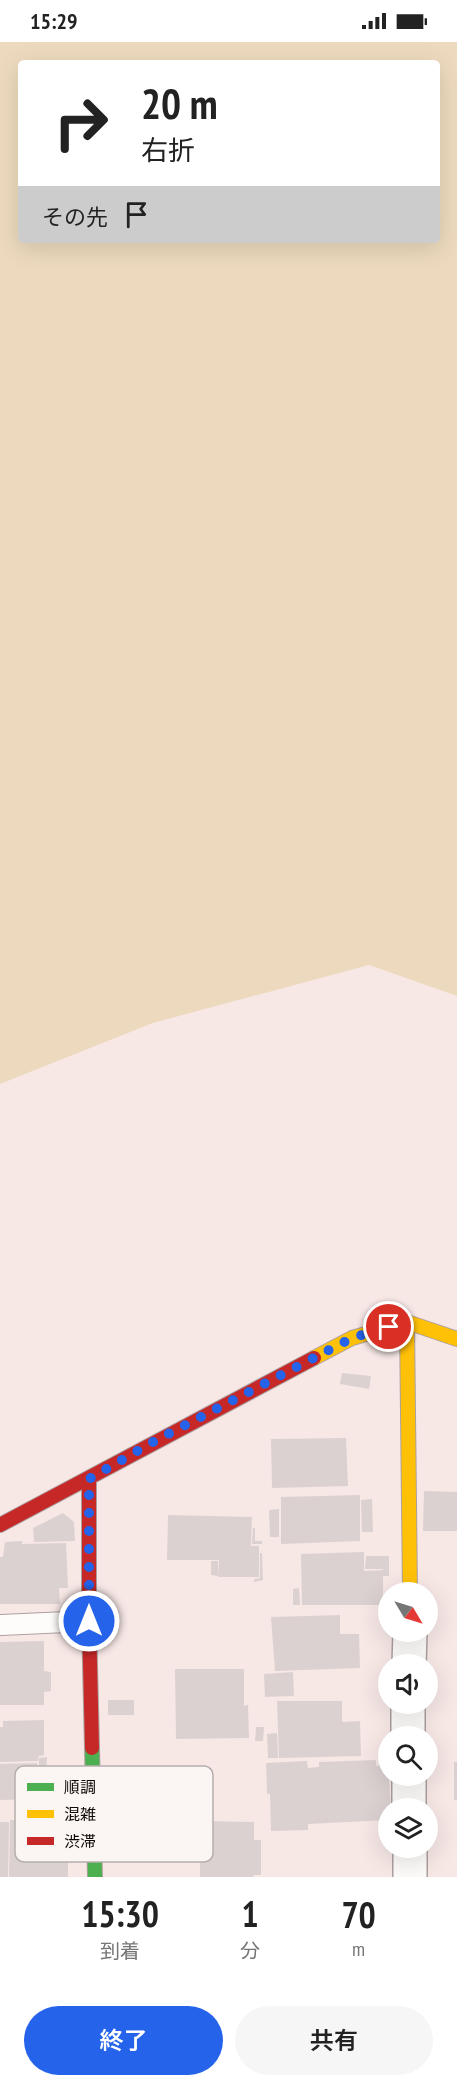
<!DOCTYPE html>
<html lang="ja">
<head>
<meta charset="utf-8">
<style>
  :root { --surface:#fff; --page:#f6f6f6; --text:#222; --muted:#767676; --accent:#2563eb }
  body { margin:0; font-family:"PT Sans Narrow","Noto Sans JP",sans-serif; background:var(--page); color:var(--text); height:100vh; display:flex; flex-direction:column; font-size:22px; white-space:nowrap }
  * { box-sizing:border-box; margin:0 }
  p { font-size:20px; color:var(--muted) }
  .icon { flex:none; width:33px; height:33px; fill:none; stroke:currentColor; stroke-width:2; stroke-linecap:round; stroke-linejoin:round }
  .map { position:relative; height:1835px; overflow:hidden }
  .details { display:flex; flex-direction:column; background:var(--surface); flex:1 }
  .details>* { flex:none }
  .guide { position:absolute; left:18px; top:18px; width:422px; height:183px; border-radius:6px; box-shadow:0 6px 24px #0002; background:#fff; color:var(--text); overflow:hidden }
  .needle { width:39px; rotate:128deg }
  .controls { position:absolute; left:378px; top:1540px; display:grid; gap:12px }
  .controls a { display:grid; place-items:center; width:60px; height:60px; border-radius:50%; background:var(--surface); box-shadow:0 6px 24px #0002; font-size:30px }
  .pin { position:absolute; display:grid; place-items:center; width:51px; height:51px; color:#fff; margin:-26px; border:3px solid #fff; border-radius:50%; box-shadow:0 2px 6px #0007 }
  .me { position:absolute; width:66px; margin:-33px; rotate:0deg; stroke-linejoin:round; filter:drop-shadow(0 0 4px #0008) }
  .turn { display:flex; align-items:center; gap:21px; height:126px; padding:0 24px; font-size:27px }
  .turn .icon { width:78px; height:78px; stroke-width:2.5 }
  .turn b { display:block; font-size:42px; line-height:51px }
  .then { display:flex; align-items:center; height:57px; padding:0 24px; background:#0003; gap:12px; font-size:22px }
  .eta { display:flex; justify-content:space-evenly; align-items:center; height:102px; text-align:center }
  .eta b { font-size:36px; font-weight:600; line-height:42px }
  .action { display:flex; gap:12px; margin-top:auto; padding:12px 24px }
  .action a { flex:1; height:69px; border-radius:36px; background:var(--accent); color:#fff; font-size:24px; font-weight:600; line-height:69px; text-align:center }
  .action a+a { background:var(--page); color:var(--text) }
  .status { display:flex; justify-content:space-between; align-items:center; height:42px; padding:0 30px; background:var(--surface); direction:ltr }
  .status svg { height:16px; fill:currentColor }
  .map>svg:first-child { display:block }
  .green { fill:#eddabe; fill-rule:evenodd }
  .building { fill:#dcd1d1 }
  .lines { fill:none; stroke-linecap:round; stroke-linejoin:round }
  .lane-casing { stroke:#aca09f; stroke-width:22 }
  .street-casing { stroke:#aca09f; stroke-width:36 }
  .fast-casing { stroke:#aca09f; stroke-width:16 }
  .slow-casing { stroke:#aca09f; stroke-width:16 }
  .jam-casing { stroke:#aca09f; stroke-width:16 }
  .lane { stroke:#fefcfb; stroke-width:20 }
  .street { stroke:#fefcfb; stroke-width:33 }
  .fast { stroke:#4caf50; stroke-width:14 }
  .slow { stroke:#ffc107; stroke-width:14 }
  .jam { stroke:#c62828; stroke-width:14 }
  .route { stroke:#2563eb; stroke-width:10; stroke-dasharray:0 18 }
  .key { fill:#fbf5f4; stroke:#b5aead; stroke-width:1.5 }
  .key-label { font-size:16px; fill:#110908 }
</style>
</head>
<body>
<div class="status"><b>15:29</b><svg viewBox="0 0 49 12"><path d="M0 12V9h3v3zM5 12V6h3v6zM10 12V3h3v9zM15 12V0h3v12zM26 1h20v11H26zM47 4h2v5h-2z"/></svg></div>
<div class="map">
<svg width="457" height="1835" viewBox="0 0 457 1835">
  <rect width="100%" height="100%" fill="#f7e8e6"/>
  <path class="green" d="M 0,0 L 457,0 L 457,954 L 369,923 L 153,981 L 0,1042 ZM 21,21 L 436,21 L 436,198 L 21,198 Z"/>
  <path class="building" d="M 342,1331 L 371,1334 L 369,1347 L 340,1342 Z
    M 346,1396 L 348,1444 L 272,1446 L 271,1397 Z
    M 424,1449 L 457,1450 L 457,1489 L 423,1489 Z
    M 360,1453 L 360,1499 L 281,1502 L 281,1455 Z
    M 372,1457 L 373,1490 L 362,1490 L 361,1458 Z
    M 279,1467 L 279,1495 L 270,1495 L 269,1468 Z
    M 63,1471 L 74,1480 L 75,1499 L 34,1500 L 33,1486 Z
    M 168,1473 L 252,1475 L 251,1504 L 259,1504 L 259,1535 L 218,1535 L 219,1518 L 167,1518 Z
    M 253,1486 L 255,1486 L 255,1499 L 262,1499 L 262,1502 L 252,1502 Z
    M 22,1499 L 22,1502 L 66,1501 L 68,1546 L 59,1546 L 60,1562 L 0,1562 L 0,1515 L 3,1515 L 5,1500 Z
    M 364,1510 L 364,1529 L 383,1528 L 383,1527 L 365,1527 L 366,1514 L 389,1514 L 389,1534 L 383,1534 L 383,1563 L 302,1563 L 301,1512 Z
    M 260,1511 L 262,1511 L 263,1538 L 254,1540 L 254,1537 L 260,1536 Z
    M 211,1519 L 218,1519 L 218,1534 L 211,1533 Z
    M 299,1546 L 300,1563 L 293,1563 L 293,1547 Z
    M 340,1573 L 340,1592 L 359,1592 L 360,1626 L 275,1629 L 271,1575 Z
    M 44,1599 L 44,1629 L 51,1630 L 51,1649 L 44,1650 L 44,1663 L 0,1663 L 0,1600 Z
    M 175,1627 L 244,1627 L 244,1664 L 248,1663 L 249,1696 L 176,1697 Z
    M 293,1630 L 294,1654 L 265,1655 L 264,1632 Z
    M 108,1658 L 134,1658 L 134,1673 L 108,1673 Z
    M 277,1659 L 342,1659 L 342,1680 L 360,1679 L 361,1714 L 279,1716 Z
    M 44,1678 L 44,1713 L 39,1714 L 39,1712 L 38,1719 L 0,1720 L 0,1685 L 3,1685 L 3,1679 Z
    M 256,1685 L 264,1685 L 263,1699 L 255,1699 Z
    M 277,1691 L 278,1716 L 268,1716 L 267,1692 Z
    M 47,1715 L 46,1732 L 39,1731 L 39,1716 Z
    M 376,1718 L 376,1724 L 388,1723 L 391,1767 L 388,1767 L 388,1778 L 308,1782 L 308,1788 L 271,1789 L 270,1752 L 267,1752 L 266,1721 L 307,1719 L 308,1726 L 319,1725 L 319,1720 Z
    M 454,1720 L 457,1720 L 457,1758 L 454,1758 Z
    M 37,1721 L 38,1757 L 0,1758 L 0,1722 Z
    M 10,1778 L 74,1780 L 74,1801 L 58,1800 L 58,1807 L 68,1807 L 68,1835 L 9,1835 Z
    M 200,1779 L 254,1780 L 254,1798 L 261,1798 L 261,1833 L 254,1833 L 253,1835 L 200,1835 Z
    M 0,1780 L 9,1780 L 8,1835 L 0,1835 Z"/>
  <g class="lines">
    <g class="lane-casing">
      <path id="lane" d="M 1,1583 L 89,1579"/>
    </g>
    <g class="street-casing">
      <path id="street" d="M 409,1623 L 410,1590
        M 408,1695 L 408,1662
        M 409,1734 L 409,1767
        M 410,1806 L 410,1835"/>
    </g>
    <g class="fast-casing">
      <path id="fast" d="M 92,1706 L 95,1835"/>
    </g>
    <g class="slow-casing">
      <path id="slow" d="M 407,1280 L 410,1551
        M 314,1316 L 352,1296 L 407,1280 L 457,1297"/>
    </g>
    <g class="jam-casing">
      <path id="jam" d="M 89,1437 L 89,1579 L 92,1706
        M 0,1483 L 314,1316"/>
    </g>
    <use href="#lane" class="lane"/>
    <use href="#street" class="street"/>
    <use href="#fast" class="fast"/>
    <use href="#slow" class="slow"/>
    <use href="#jam" class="jam"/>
  </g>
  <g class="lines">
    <path class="route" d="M 89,1579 L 89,1437 L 151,1401 L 352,1296 L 389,1285"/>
  </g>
  <rect x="15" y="1724" width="198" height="96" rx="9" class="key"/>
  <rect x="27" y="1741" width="27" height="8" fill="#4caf50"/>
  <rect x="27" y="1768" width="27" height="8" fill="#ffc107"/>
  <rect x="27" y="1795" width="27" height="8" fill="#c62828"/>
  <g class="key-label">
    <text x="64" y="1751">順調</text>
    <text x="64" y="1778">混雑</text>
    <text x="64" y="1805">渋滞</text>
  </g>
</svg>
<div class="controls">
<a><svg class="needle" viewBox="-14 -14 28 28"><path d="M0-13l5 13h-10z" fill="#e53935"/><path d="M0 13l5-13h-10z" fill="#767676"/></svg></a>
<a><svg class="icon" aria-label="sound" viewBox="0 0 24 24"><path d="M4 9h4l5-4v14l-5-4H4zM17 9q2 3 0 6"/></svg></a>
<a><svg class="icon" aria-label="search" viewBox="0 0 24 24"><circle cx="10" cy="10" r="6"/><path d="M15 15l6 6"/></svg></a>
<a><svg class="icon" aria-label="layers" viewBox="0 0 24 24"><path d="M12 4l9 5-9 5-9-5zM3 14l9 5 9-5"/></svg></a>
</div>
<div class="pin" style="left:389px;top:1285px;background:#d93025"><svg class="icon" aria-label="arrive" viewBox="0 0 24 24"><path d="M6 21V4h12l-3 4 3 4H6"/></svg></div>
<svg class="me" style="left:89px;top:1579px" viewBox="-20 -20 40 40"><circle r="17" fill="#2563eb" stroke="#fff" stroke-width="3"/><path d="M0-11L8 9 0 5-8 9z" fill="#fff"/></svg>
<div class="guide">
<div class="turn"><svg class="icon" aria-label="right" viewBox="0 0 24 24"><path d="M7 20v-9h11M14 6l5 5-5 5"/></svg><div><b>20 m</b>右折</div></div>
<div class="then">その先<svg class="icon" aria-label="arrive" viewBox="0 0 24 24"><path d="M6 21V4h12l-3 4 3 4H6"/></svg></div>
</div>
</div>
<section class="details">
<div class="eta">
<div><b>15:30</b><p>到着</p></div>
<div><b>1</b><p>分</p></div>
<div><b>70</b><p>m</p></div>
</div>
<div class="action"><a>終了</a><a>共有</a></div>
</section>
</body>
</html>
